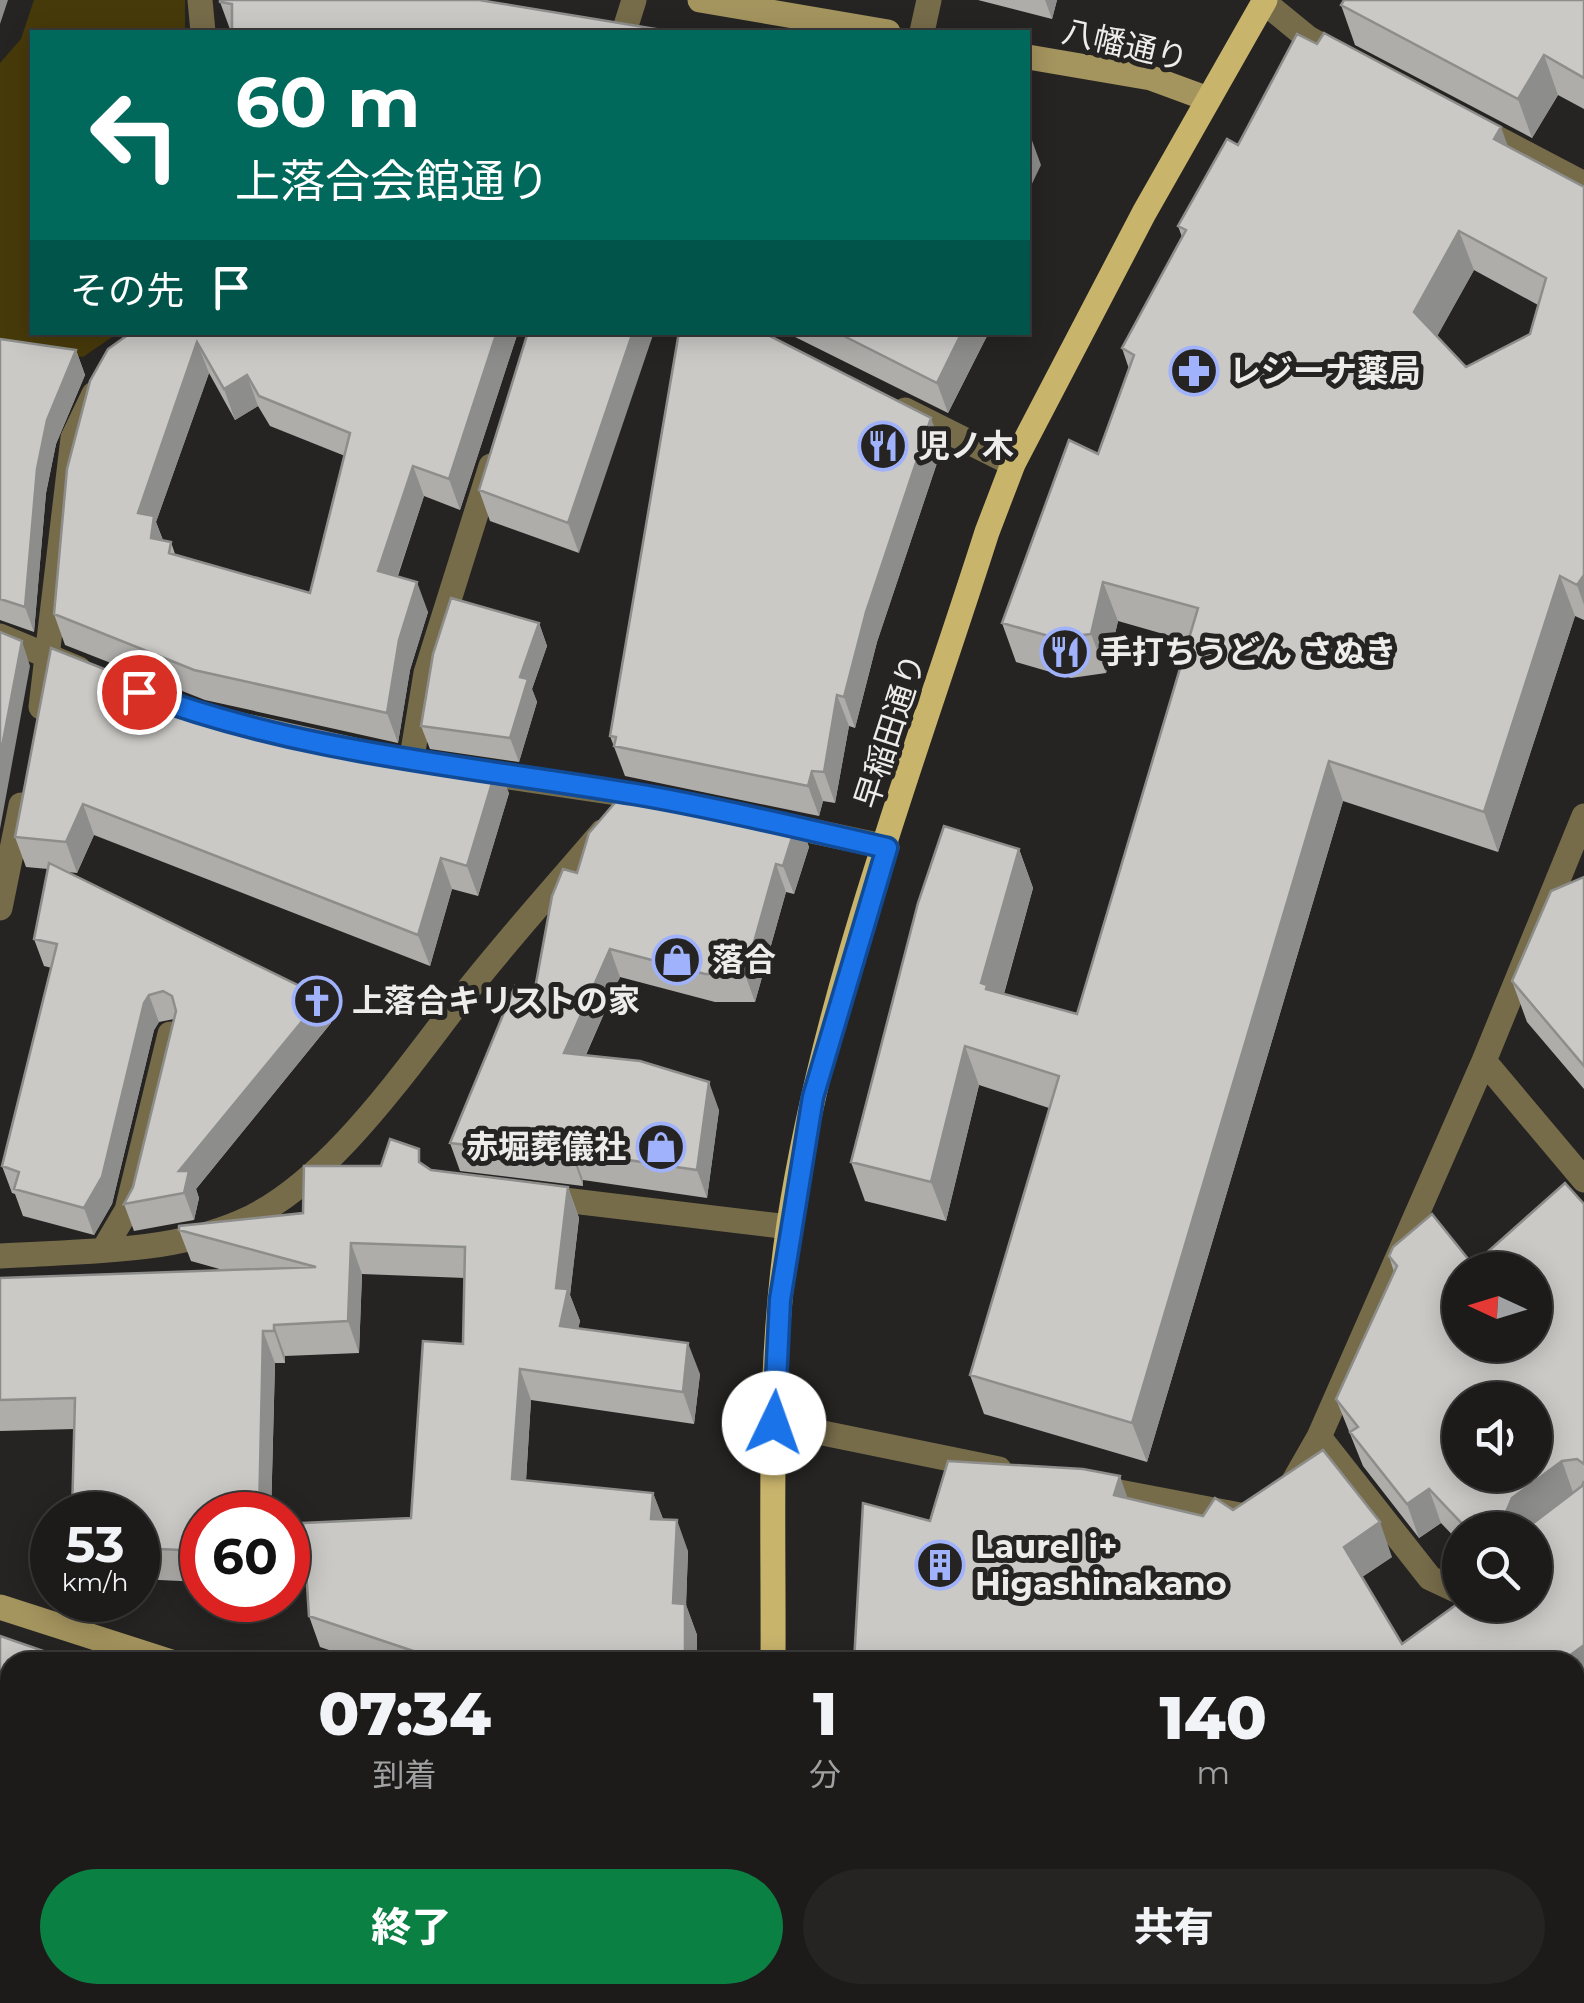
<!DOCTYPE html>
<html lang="ja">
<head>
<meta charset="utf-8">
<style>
  :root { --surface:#1c1b1a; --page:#252423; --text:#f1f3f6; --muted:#a0a1a2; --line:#3a3939; --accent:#0b8043 }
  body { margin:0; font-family:Montserrat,"Noto Sans JP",sans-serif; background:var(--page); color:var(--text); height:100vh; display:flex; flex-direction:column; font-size:38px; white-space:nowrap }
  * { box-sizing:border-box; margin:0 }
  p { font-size:32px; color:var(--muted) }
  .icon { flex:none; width:55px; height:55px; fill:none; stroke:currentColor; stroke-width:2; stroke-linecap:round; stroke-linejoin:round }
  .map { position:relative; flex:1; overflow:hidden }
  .details { position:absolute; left:0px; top:1652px; width:1585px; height:352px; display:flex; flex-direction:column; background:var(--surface); border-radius:30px 30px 0 0; box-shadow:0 5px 25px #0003,0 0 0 2px var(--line) }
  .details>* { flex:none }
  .hud { position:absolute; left:30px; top:30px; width:1000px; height:305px; border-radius:0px; box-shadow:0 5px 25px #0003,0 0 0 2px var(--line); background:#00695c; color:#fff; overflow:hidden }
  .needle { width:65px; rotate:274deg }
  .tools { position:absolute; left:1442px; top:1252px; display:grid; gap:20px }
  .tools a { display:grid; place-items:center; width:110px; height:110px; border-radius:50%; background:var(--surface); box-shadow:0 5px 25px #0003,0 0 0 2px var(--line); font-size:50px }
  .speed { position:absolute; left:30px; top:1492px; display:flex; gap:20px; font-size:50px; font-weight:700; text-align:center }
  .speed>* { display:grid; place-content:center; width:130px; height:130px; border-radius:50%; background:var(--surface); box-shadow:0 5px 25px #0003,0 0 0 2px var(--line); line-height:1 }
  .speed small { font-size:25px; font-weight:400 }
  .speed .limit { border:15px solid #d22; background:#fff; color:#111 }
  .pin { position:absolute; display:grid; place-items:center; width:85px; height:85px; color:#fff; margin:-42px; border:5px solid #fff; border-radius:50%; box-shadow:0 2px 10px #0007 }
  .me { position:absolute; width:110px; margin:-55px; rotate:3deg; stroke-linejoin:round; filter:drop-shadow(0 0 8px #0008) }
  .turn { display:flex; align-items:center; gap:35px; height:210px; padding:0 40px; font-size:45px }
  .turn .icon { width:130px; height:130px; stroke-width:2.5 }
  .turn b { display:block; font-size:70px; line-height:85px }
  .then { display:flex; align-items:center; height:95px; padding:0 40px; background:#0003; gap:20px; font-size:38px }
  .eta { display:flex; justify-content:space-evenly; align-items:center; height:170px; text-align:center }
  .eta b { font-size:60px; font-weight:800; line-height:70px }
  .cta { display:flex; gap:20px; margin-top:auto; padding:20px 40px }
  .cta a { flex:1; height:115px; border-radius:60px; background:var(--accent); color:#fff; font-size:40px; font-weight:800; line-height:115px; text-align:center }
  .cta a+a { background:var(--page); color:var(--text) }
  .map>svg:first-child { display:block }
  .green { fill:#473a0a }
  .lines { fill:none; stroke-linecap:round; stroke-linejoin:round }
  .lane { stroke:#766c4a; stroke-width:25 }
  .street { stroke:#766c4a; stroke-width:25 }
  .secondary { stroke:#a4945e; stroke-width:25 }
  .primary { stroke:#c9b46c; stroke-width:25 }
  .wall { fill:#aeadaa; fill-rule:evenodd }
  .shaded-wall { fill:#8d8d8b }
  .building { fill:#cac9c6; stroke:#8d8d8b; stroke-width:2.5; fill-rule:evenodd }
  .route-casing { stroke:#114b97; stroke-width:25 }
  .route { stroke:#1a73e8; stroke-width:18 }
  .labels { text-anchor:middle; stroke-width:10; stroke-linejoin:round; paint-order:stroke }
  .street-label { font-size:32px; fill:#edeceb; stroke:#252422 }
  .poi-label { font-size:32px; font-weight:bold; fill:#edeceb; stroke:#252422; text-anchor:start }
</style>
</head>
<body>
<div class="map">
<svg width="1584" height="2003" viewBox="0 0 1584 2003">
  <rect width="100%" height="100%" fill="#252422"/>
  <path class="green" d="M 34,0 L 185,0 L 185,32 L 32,32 L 32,332 L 118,333 L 83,357 L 0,341 L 0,63 L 21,39 Z"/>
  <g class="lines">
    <path class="lane" d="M 200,0 L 203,32
      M 624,32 L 634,0
      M 922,32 L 929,0
      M 905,410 L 1013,464
      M 41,707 L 73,438 L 94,394
      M 411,763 L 426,673 L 491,466
      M 0,908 L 21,805
      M 539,1197 L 789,1227
      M 104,1249 L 127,1210 L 170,1034"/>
    <path class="street" d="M 1264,2 L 1308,38 L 1345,58
      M 1478,128 L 1584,184
      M 0,636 L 79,669
      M 469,771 L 657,799
      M 770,822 L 887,847
      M 1484,1061 L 1584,1180
      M 0,1256 C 78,1251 168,1254 241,1222 C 329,1184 406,1069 464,995 C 508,939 556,886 602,832
      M 774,1423 L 999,1469
      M 1319,1437 L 1430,1578 L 1460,1592
      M 1093,1487 L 1240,1515
      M 1287,1493 L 1319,1437 L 1484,1061 L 1584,816
      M 1347,2003 L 1355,1995"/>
    <path class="secondary" d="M 700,0 L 888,32
      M 1028,57 L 1151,78 L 1208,99
      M 0,1607 L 171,1662
      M 956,1995 L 964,2003"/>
    <path class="primary" d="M 773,1662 C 774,1517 767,1368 789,1224 C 825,989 915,758 987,532 L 1013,464 L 1144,213 L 1265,0
      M 769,2003 L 770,1995"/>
  </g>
  <path class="wall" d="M 978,0 L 1057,0 L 1052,19 Z
    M 1584,0 L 1584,109 L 1558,95 L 1532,138 L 1355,45 L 1341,5 Z
    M 220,2 L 674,32 L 231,32 Z
    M 1238,145 L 1508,147 L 1584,187 L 1584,620 L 1575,616 L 1498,852 L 1343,801 L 1147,1462 L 984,1414 L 970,1375 L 1049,1108 L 979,1085 L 946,1221 L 865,1201 L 851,1162 L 1019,849 L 1033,888 L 1004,994 L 1077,1014 L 1188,641 L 1118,621 L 1106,673 L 1071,678 L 1016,662 L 1002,623 L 1098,454 L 1129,369 L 1122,348 L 1182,237 L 1178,226 ZM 1474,270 L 1538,305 L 1530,334 L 1466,367 L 1437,336 Z
    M 132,332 L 518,332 L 460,510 L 424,496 L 398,576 L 428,612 L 410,670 L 398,743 L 205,700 L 65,645 L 54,614 ZM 209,373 L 235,420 L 258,406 L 270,426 L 345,456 L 310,593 L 175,554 L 171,542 L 163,540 L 156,522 Z
    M 528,332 L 579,553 L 490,521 L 479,490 Z
    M 662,332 L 762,332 L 942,448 L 877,642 L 855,728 L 849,726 L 835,803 L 823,801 L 819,816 L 625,776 L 610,736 L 678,337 Z
    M 785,332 L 989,332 L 948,413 Z
    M 0,339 L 76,350 L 85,375 L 56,444 L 46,493 L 34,632 L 0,620 Z
    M 539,623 L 547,646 L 532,689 L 537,702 L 519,762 L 430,749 L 421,726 Z
    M 185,701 L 509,793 L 478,896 L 452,889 L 430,966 L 94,835 L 77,873 L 68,872 L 322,997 L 331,1023 L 196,1189 L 199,1198 L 194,1220 L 134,1231 L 124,1204 L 133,1187 L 174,1019 L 159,1022 L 154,1030 L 112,1204 L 94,1235 L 23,1216 L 15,1194 L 12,1193 L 2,1166 L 52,968 L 44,966 L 34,939 L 48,869 L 26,867 L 15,837 Z
    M 798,819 L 809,847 L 794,894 L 786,892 L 755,1002 L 715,1002 L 620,977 L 586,1055 L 719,1110 L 707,1198 L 583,1180 L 583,1186 L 460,1171 L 450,1143 L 534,994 L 577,873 Z
    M 1584,877 L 1584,1089 L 1527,1022 L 1512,981 Z
    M 425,1166 L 431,1170 L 568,1187 L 579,1218 L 570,1295 L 580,1321 L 578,1328 L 700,1374 L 694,1424 L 531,1400 L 526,1481 L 653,1493 L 663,1519 L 688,1551 L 686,1605 L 697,1635 L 697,1662 L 365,1662 L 320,1647 L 309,1616 L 411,1518 L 463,1344 L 465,1278 L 362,1274 L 359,1353 L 285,1356 L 285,1363 L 275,1363 L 271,1515 L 202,1515 L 202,1582 L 138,1579 L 138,1515 L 74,1429 L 0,1431 L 0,1278 L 223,1270 L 191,1261 L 179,1230 L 303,1213 Z
    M 1584,1204 L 1584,1688 L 1575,1695 L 1575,1662 L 854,1662 L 930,1521 L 1128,1499 L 1203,1516 L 1233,1510 L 1392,1557 L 1362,1577 L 1402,1644 L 1535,1605 L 1535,1530 L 1460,1530 L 1460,1543 L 1441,1523 L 1419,1538 L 1363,1466 L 1336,1399 L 1394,1272 L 1389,1256 L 1473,1265 Z
    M 1584,1816 L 1584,1980 L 1575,1969 L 1575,1824 Z
    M 1029,1995 L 1317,1995 L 1310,2003 L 1038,2003 Z"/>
  <path class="shaded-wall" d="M 0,0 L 8,0 L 0,24 Z
    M 1045,0 L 1057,0 L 1052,19 Z
    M 1544,55 L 1558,95 L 1532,138 L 1518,99 Z
    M 1501,127 L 1515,166 L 1494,139 Z
    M 1030,135 L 1041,165 L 1028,192 L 1028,139 Z
    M 1459,231 L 1474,270 L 1429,351 L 1414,312 Z
    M 497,332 L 518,332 L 460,510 L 449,479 Z
    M 633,332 L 654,332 L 579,553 L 568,523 Z
    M 962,332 L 989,332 L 948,413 L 937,383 Z
    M 197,342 L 209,373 L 156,522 L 165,547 L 151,538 L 138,513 Z
    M 76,350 L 85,375 L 56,444 L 46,493 L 34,632 L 25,607 L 37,469 L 47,420 Z
    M 247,375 L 258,406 L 235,420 L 224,389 Z
    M 931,418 L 942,448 L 877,642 L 855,728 L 844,697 L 866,612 Z
    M 413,466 L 424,496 L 389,601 L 378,571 Z
    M 1584,575 L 1584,605 L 1577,585 Z
    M 1560,576 L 1575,616 L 1498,852 L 1484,812 Z
    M 417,582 L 428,612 L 410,670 L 398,743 L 387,713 L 399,640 Z
    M 1103,582 L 1118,621 L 1106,673 L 1091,634 Z
    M 539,623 L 547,646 L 532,689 L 537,702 L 519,762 L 510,738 L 520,677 Z
    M 22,641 L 30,666 L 0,829 L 0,757 Z
    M 837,695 L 849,726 L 835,803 L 824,772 Z
    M 1329,761 L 1343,801 L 1147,1462 L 1132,1423 Z
    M 498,763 L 509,793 L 478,896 L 467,866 Z
    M 812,771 L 823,801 L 819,816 L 808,786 Z
    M 83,804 L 94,835 L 77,873 L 66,842 Z
    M 798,819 L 809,847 L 794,894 L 783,866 Z
    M 1019,849 L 1033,888 L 998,1014 L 981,983 Z
    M 441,858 L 452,889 L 430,966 L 418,935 Z
    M 776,864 L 786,892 L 755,1002 L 745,974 Z
    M 610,949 L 620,977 L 574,1081 L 564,1053 Z
    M 149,995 L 159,1022 L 154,1030 L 112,1204 L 94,1235 L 84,1208 L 144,1003 Z
    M 322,997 L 331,1023 L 196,1189 L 199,1198 L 194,1220 L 184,1193 L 179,1171 Z
    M 965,1046 L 979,1085 L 946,1221 L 931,1182 Z
    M 709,1082 L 719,1110 L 707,1198 L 697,1170 Z
    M 573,1152 L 583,1180 L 583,1186 L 573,1158 Z
    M 568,1187 L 579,1218 L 570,1295 L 580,1321 L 572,1358 L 560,1326 L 556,1288 Z
    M 351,1243 L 362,1274 L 359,1353 L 348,1321 Z
    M 274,1325 L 285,1356 L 285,1363 L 274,1331 Z
    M 263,1331 L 275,1363 L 271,1515 L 259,1515 Z
    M 688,1343 L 700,1374 L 694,1424 L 683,1392 Z
    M 520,1369 L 531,1400 L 524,1511 L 512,1479 Z
    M 1562,1461 L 1574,1495 L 1528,1530 L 1513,1530 L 1506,1512 L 1512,1498 Z
    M 1120,1476 L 1132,1511 L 1114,1495 Z
    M 1429,1489 L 1441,1523 L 1419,1538 L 1407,1504 Z
    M 653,1493 L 665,1524 L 651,1519 Z
    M 677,1520 L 688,1551 L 686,1605 L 697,1635 L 697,1662 L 685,1662 L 673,1603 Z
    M 1380,1522 L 1392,1557 L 1356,1581 L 1344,1547 Z
    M 1584,1645 L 1584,1688 L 1575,1695 L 1575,1662 L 1561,1662 Z
    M 695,1995 L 707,1995 L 706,2003 L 695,2003 Z
    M 1274,1995 L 1317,1995 L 1310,2003 L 1269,2003 L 1268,2001 Z"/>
  <path class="building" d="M 220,0 L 479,0 L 674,32 L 232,32 L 232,4 L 220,2 Z
    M 1344,0 L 1584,0 L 1584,78 L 1544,55 L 1518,99 L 1341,5 Z
    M 1324,33 L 1501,127 L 1494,139 L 1584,187 L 1584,575 L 1577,585 L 1560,576 L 1484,812 L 1329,761 L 1132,1423 L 970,1375 L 1059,1076 L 965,1046 L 931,1182 L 851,1162 L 918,903 L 944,826 L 1019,849 L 981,983 L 987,985 L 986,989 L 1077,1014 L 1198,608 L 1103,582 L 1091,634 L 1056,638 L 1002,623 L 1069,440 L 1098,454 L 1134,355 L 1122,348 L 1186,230 L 1178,226 L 1227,139 L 1238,145 L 1297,34 L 1317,44 ZM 1459,231 L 1546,278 L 1530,334 L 1466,367 L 1414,312 Z
    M 132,332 L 497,332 L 449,479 L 413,466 L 378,571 L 417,582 L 399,640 L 387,713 L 194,670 L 54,614 L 67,469 L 90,381 L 108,349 ZM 197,342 L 224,389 L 247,375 L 259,396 L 350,433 L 310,593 L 169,553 L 171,542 L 151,538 L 154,516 L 138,513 Z
    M 528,332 L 633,332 L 568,523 L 479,490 Z
    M 679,332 L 762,332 L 931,418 L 866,612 L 844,697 L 837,695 L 824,772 L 812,771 L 808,786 L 614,746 L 616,737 L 610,736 Z
    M 836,332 L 962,332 L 937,383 Z
    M 0,339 L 76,350 L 47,420 L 37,469 L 25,607 L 0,599 Z
    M 451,598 L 539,623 L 520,677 L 528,679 L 510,738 L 421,726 L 433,654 Z
    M 0,632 L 22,641 L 0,757 Z
    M 51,648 L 185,701 L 397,748 L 498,763 L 467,866 L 441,858 L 418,935 L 83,804 L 66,842 L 15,837 Z
    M 631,784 L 798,819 L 783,866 L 776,864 L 745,974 L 705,974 L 610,949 L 564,1053 L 640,1061 L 709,1082 L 697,1170 L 573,1152 L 573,1158 L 450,1143 L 515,986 L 534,994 L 552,896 L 563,869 L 577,873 L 589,833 Z
    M 49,863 L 322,997 L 179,1171 L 189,1171 L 184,1193 L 124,1204 L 133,1187 L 176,1011 L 172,996 L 163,991 L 149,995 L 144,1003 L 102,1177 L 84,1208 L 14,1189 L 19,1172 L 2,1166 L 57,944 L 34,939 Z
    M 1584,877 L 1584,1066 L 1512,981 L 1551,891 Z
    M 390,1139 L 419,1149 L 419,1162 L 431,1170 L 568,1187 L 556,1288 L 568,1289 L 560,1326 L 688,1343 L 683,1392 L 520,1369 L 512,1479 L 653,1493 L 651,1519 L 677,1520 L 673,1603 L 685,1604 L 685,1662 L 446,1662 L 309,1616 L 303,1523 L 411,1518 L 423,1341 L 463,1344 L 465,1247 L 351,1243 L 348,1321 L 274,1325 L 274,1331 L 263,1331 L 259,1515 L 202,1515 L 202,1551 L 138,1548 L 138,1515 L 72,1515 L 75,1398 L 0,1400 L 0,1278 L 316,1267 L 179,1230 L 179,1226 L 303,1213 L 304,1166 L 381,1166 Z
    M 1565,1183 L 1584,1204 L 1584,1464 L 1577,1459 L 1562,1461 L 1512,1498 L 1506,1512 L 1517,1526 L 1532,1524 L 1582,1486 L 1584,1481 L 1584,1645 L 1561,1662 L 1554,1662 L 1551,1659 L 1548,1662 L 854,1662 L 863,1503 L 930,1521 L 948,1461 L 1083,1469 L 1120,1476 L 1114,1495 L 1203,1516 L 1215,1498 L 1233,1510 L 1323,1450 L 1380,1522 L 1344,1547 L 1402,1644 L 1460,1602 L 1460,1605 L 1535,1605 L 1535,1530 L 1468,1530 L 1429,1489 L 1407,1504 L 1350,1432 L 1358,1427 L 1336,1399 L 1397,1266 L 1389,1256 L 1393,1247 L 1432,1214 L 1473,1265 ZM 1460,1270 L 1535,1270 L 1535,1345 L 1460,1345 ZM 1460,1400 L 1535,1400 L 1535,1475 L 1460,1475 Z
    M 0,1636 L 75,1662 L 10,1662 L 10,1995 L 695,1995 L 695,2003 L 0,2003 Z
    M 1584,1816 L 1584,1964 L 1575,1953 L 1575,1824 Z
    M 1054,1995 L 1274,1995 L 1268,2001 L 1271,2003 L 1062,2003 Z"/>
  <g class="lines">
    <g class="route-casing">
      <path id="route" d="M 139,692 C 299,753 468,766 635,794 C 719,808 803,829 887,848 L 813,1097 L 780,1300 L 774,1423"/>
    </g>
    <use href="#route" class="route"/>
  </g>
  <defs>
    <g id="pharmacy-ring" transform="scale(2.5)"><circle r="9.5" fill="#252422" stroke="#a1b2fd" stroke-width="1.5"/><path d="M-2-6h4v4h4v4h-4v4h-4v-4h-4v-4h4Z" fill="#a1b2fd"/></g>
    <g id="restaurant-ring" transform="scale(2.5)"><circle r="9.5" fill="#252422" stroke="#a1b2fd" stroke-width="1.5"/><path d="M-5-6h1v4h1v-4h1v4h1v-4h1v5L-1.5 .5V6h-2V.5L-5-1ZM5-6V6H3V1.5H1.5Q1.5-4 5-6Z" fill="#a1b2fd"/></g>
    <g id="shop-ring" transform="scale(2.5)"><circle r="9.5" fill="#252422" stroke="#a1b2fd" stroke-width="1.5"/><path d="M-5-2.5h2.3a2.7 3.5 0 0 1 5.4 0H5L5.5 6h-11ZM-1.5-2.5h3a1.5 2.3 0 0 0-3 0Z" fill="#a1b2fd"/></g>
    <g id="church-ring" transform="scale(2.5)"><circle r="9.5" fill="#252422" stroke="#a1b2fd" stroke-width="1.5"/><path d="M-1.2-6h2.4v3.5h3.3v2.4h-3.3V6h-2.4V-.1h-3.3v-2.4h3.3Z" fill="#a1b2fd"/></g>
    <g id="building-ring" transform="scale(2.5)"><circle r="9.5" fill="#252422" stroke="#a1b2fd" stroke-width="1.5"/><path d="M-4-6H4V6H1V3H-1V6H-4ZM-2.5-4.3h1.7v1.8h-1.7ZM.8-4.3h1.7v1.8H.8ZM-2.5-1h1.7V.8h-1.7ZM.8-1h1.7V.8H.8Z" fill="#a1b2fd"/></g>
  </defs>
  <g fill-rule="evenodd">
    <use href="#pharmacy-ring" x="1194" y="371"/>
    <use href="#restaurant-ring" x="883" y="446"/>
    <use href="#restaurant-ring" x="1065" y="652"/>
    <use href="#shop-ring" x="677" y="960"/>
    <use href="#church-ring" x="317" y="1001"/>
    <use href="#shop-ring" x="661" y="1147"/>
    <use href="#building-ring" x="940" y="1565"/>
  </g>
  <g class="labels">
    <g class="street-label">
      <text transform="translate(1125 45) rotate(13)" y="11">八幡通り</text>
      <text transform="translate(890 731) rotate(-72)" y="11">早稲田通り</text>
    </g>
    <g class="poi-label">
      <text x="1229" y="382">レジーナ薬局</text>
      <text x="918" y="457">児ノ木</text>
      <text x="1100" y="663">手打ちうどん さぬき</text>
      <text x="712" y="971">落合</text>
      <text x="352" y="1012">上落合キリストの家</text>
      <text x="626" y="1158" text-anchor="end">赤堀葬儀社</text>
      <text x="975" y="1558">Laurel i+<tspan x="975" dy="37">Higashinakano</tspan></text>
    </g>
  </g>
</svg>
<div class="tools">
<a><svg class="needle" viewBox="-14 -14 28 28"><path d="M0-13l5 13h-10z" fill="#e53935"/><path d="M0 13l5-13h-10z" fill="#a0a1a2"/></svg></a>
<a><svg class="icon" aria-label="sound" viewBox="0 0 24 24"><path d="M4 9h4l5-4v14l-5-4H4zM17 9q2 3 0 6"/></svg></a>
<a><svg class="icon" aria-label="search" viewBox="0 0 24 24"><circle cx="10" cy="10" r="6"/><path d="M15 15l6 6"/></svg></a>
</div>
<div class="speed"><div>53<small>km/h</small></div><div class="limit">60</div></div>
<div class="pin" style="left:139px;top:692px;background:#d93025"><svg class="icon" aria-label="arrive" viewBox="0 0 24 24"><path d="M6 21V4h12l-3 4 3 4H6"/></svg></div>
<svg class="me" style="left:774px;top:1423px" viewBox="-20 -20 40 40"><circle r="19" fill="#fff"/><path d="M0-13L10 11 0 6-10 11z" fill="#1a73e8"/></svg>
<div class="hud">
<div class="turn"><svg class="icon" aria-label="left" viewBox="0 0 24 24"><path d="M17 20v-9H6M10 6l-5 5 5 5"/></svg><div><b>60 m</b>上落合会館通り</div></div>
<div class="then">その先<svg class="icon" aria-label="arrive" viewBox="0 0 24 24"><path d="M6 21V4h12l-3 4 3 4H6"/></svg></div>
</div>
<section class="details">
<div class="eta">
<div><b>07:34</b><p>到着</p></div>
<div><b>1</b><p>分</p></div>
<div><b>140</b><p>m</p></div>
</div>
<div class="cta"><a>終了</a><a>共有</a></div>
</section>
</div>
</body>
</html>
